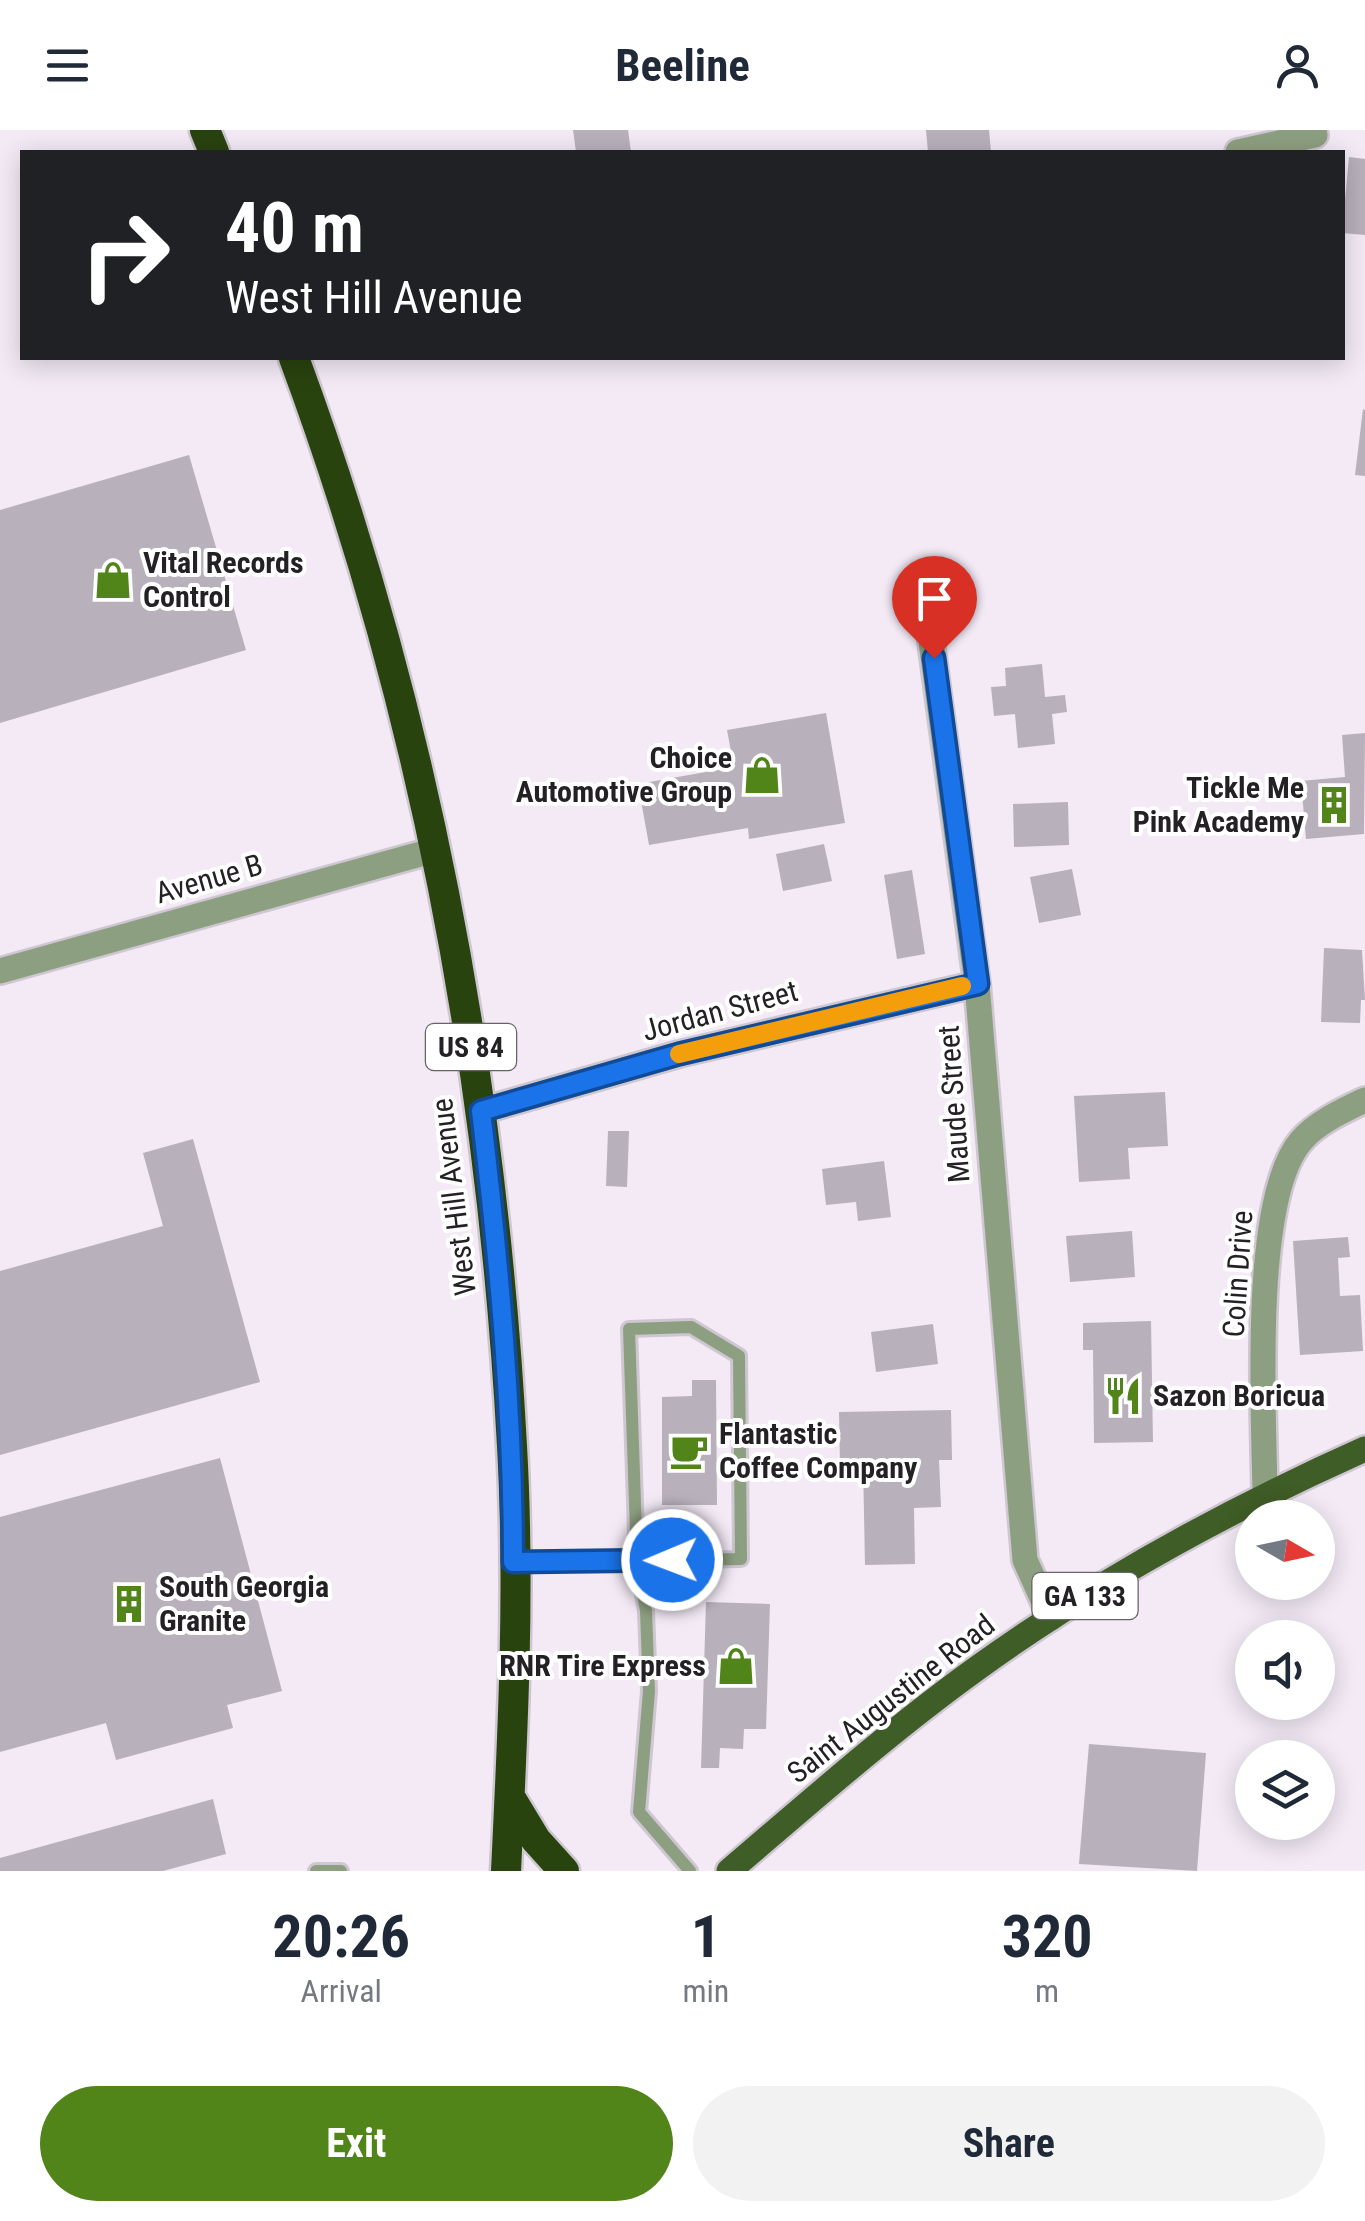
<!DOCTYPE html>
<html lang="en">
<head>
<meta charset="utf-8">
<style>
  :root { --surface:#fff; --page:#f2f2f3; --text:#1f2937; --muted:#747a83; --accent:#518419 }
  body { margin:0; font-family:"Roboto Condensed",sans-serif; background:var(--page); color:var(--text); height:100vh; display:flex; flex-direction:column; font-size:38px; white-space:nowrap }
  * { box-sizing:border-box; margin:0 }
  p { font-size:32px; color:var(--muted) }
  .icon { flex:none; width:55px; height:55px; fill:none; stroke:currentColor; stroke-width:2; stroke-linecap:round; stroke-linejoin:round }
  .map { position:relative; height:1741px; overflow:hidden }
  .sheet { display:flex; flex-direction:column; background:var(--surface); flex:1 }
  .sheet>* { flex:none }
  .top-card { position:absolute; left:20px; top:20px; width:1325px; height:210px; border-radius:0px; box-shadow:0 5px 25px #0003; background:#202124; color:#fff; overflow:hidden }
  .needle { width:65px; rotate:99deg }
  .controls { position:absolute; left:1235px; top:1370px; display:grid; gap:20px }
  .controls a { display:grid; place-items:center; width:100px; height:100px; border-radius:50%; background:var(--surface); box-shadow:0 5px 25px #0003; font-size:50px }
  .pin { position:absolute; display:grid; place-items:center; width:85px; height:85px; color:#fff; margin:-102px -42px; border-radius:50% 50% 50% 0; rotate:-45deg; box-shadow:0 0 10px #0007 }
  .pin .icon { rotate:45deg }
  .me { position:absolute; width:110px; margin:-55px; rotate:269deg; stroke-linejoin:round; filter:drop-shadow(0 0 8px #0008) }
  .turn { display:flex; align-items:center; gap:35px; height:210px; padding:0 40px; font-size:45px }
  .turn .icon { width:130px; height:130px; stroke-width:2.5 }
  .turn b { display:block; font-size:70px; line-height:85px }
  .eta { display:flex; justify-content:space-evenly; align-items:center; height:170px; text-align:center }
  .eta b { font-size:60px; font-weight:700; line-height:70px }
  .action { display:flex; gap:20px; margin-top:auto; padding:20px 40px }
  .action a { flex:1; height:115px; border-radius:60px; background:var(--accent); color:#fff; font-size:40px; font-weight:700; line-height:115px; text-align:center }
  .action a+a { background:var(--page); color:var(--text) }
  header { display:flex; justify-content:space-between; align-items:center; height:130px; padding:0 40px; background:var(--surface); font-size:45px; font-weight:700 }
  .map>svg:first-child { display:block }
  .building { fill:#b8b0bb }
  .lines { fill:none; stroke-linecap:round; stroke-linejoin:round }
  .lane-casing { stroke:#cec6d0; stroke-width:18 }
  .street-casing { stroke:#cec6d0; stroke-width:30 }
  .primary-casing { stroke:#cec6d0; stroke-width:30 }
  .highway-casing { stroke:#cec6d0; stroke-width:35 }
  .lane { stroke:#8d9f81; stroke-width:12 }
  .street { stroke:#8d9f81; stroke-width:25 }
  .primary { stroke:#3f5d26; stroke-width:25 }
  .highway { stroke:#29430f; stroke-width:30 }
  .route-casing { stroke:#114b97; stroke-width:25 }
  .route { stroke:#1a73e8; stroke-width:18 }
  .slow { stroke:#f59e0b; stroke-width:18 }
  .labels { text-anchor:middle; stroke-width:8; stroke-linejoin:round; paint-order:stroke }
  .shield { fill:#fff; stroke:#666466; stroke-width:2.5 }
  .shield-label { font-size:28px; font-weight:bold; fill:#242125 }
  .poi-label { font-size:30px; font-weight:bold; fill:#242125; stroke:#fff; text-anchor:start }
  .street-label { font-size:30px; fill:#242125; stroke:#fff }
</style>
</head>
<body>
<header><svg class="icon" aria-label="menu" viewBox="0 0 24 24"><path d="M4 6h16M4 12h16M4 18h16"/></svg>Beeline<svg class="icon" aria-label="person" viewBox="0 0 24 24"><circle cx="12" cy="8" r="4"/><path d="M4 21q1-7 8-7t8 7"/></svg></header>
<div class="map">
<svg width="1365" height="1741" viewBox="0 0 1365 1741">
  <rect width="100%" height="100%" fill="#f3eaf6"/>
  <path class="building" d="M 573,0 L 628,0 L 631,22 L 576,22 Z
    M 926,0 L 989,0 L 991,22 L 928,22 Z
    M 1349,27 L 1365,29 L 1365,105 L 1342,103 Z
    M 1363,279 L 1365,280 L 1365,346 L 1355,345 Z
    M 189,325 L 246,520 L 0,593 L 0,380 Z
    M 1042,534 L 1045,567 L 1065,565 L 1067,582 L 1052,584 L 1055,614 L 1018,618 L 1015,584 L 994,586 L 991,557 L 1006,556 L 1005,538 Z
    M 826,583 L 845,693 L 749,709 L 748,698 L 649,715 L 638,654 L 734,637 L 727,600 Z
    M 1365,603 L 1364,704 L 1306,709 L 1301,651 L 1345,647 L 1342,605 Z
    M 1068,672 L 1069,715 L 1014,717 L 1013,674 Z
    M 824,714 L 832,751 L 783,761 L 776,724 Z
    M 1072,739 L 1081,785 L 1039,793 L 1030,747 Z
    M 912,740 L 925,824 L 897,829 L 884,745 Z
    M 1324,818 L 1362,820 L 1365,870 L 1361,870 L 1360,893 L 1321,892 Z
    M 1165,962 L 1168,1016 L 1128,1018 L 1130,1049 L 1079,1052 L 1074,966 Z
    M 608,1001 L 629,1001 L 627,1057 L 606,1056 Z
    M 193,1009 L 260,1252 L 0,1325 L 0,1141 L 163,1096 L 143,1023 Z
    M 884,1031 L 891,1087 L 858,1091 L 856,1072 L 826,1075 L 822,1039 Z
    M 1132,1101 L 1135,1147 L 1070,1152 L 1066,1106 Z
    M 1348,1107 L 1350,1127 L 1338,1128 L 1340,1166 L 1360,1165 L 1363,1221 L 1300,1225 L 1293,1111 Z
    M 1151,1191 L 1153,1312 L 1094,1313 L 1093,1220 L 1083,1220 L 1083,1193 Z
    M 933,1194 L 938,1234 L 876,1242 L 871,1202 Z
    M 692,1250 L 716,1250 L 717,1375 L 662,1375 L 662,1267 L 692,1266 Z
    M 951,1280 L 952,1330 L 939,1330 L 941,1377 L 914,1378 L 915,1434 L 865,1435 L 863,1333 L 840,1334 L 839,1282 Z
    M 220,1328 L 282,1561 L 227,1575 L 233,1598 L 116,1630 L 106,1593 L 0,1622 L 0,1387 Z
    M 706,1472 L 770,1474 L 766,1599 L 744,1599 L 743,1619 L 720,1618 L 719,1638 L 701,1638 Z
    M 1089,1614 L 1206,1623 L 1197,1741 L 1079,1734 Z
    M 213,1669 L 226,1724 L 163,1741 L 0,1741 L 0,1728 Z"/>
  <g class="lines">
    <g class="lane-casing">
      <path id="lane" d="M 515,1433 L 741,1429 L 739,1226 L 691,1197 L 629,1199 L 637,1431 L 646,1481 L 649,1561 L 639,1682 L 690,1741
        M 316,1741 L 341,1741"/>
    </g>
    <g class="street-casing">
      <path id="street" d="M 1238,22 L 1315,5
        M 923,452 L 977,854 L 1025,1430 L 1051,1488
        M 0,841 L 435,720
        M 481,981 L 679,924 L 977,854
        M 1265,1364 C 1264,1284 1251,1069 1301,1011 C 1316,993 1344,980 1365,970"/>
    </g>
    <g class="primary-casing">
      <path id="primary" d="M 729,1741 C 810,1672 890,1601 976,1539 C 1098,1451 1228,1380 1365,1319"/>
    </g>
    <g class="highway-casing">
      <path id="highway" d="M 205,0 L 214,22
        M 294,228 C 423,576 492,945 512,1316 C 520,1457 513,1600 506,1741
        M 510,1667 L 536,1710 L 564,1741"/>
    </g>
    <use href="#lane" class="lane"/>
    <use href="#street" class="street"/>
    <use href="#primary" class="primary"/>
    <use href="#highway" class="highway"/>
  </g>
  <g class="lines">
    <g class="route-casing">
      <path id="route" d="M 672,1430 L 513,1432 C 513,1281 499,1131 481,981 L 679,924 L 978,854 L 934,528"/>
    </g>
    <use href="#route" class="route"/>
    <path class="slow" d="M 679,924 L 962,856"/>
  </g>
  <defs>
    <g id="shop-bare" transform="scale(3)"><path d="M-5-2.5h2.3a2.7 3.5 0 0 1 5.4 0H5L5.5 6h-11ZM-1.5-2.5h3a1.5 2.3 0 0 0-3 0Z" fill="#518419" stroke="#fff" stroke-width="2.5" paint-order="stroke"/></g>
    <g id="building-bare" transform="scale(3)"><path d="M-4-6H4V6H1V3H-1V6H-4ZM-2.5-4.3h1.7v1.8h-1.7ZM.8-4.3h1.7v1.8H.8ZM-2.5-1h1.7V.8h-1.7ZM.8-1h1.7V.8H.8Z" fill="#518419" stroke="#fff" stroke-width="2.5" paint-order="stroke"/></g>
    <g id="restaurant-bare" transform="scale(3)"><path d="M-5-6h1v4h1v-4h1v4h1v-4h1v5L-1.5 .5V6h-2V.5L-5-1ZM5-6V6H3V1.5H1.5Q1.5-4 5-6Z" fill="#518419" stroke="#fff" stroke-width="2.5" paint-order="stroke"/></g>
    <g id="cafe-bare" transform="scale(3)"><path d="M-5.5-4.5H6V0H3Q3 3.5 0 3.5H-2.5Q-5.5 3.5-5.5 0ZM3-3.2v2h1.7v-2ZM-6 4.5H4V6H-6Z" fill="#518419" stroke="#fff" stroke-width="2.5" paint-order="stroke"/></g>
  </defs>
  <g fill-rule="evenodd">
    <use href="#shop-bare" x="113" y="450"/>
    <use href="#shop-bare" x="762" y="645"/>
    <use href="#building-bare" x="1334" y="675"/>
    <use href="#restaurant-bare" x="1123" y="1266"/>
    <use href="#cafe-bare" x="689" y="1321"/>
    <use href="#building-bare" x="129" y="1474"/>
    <use href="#shop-bare" x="736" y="1536"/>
  </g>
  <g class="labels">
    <g class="shield">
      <rect x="426" y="894" width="90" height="46" rx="8"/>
      <rect x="1032.5" y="1443" width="105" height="46" rx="8"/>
    </g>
    <g class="shield-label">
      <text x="471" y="927">US 84</text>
      <text x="1085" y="1476">GA 133</text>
    </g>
    <g class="poi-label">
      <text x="143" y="443">Vital Records<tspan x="143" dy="34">Control</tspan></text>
      <text x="732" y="638" text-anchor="end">Choice<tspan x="732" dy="34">Automotive Group</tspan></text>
      <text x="1304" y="668" text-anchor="end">Tickle Me<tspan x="1304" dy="34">Pink Academy</tspan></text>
      <text x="1153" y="1276">Sazon Boricua</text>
      <text x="719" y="1314">Flantastic<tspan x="719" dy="34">Coffee Company</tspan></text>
      <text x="159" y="1467">South Georgia<tspan x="159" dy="34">Granite</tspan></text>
      <text x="706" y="1546" text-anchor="end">RNR Tire Express</text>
    </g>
    <g class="street-label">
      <text transform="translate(209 749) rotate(-16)" y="10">Avenue B</text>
      <text transform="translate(720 881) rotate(-15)" y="10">Jordan Street</text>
      <text transform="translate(954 974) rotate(-94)" y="10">Maude Street</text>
      <text transform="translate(454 1067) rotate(-97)" y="10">West Hill Avenue</text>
      <text transform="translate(1238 1144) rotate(-86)" y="10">Colin Drive</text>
      <text transform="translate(891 1569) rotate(-38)" y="10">Saint Augustine Road</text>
    </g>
  </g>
</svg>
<div class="controls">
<a><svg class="needle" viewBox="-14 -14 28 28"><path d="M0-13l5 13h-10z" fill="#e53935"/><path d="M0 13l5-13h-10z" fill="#747a83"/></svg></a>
<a><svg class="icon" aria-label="sound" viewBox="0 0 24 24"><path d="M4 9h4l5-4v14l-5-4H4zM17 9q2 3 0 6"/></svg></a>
<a><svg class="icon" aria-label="layers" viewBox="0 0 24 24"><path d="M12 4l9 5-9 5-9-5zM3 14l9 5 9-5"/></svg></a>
</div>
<div class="pin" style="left:934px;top:528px;background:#d93025"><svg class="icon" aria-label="arrive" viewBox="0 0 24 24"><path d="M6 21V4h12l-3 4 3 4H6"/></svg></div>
<svg class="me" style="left:672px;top:1430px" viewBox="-20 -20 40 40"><circle r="17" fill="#1a73e8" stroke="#fff" stroke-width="3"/><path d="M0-11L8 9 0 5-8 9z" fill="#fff"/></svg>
<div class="top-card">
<div class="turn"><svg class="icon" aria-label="right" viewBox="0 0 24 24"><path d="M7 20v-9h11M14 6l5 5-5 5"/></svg><div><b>40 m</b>West Hill Avenue</div></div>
</div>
</div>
<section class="sheet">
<div class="eta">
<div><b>20:26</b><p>Arrival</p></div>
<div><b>1</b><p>min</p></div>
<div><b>320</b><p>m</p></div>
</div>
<div class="action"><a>Exit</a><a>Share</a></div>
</section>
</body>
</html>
